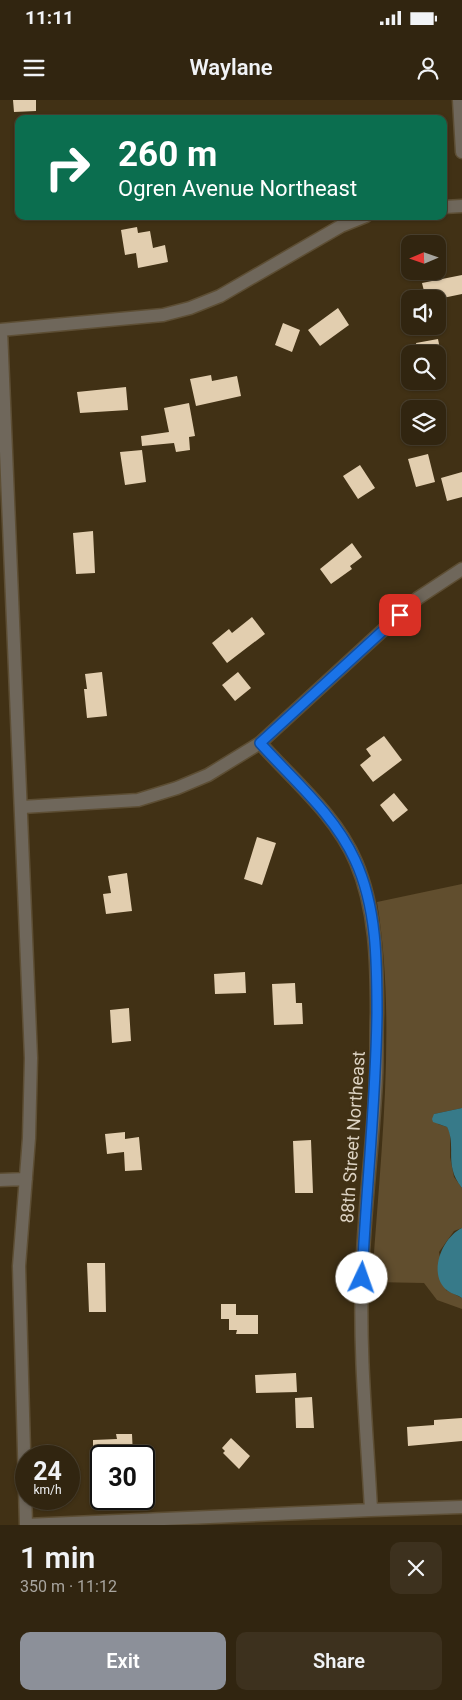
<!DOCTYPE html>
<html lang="en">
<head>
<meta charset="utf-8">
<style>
  :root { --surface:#312510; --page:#3d311e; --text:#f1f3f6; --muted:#a8a59f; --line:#4c4230; --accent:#8c9099 }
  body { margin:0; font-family:Roboto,sans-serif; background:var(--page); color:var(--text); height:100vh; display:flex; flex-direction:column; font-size:19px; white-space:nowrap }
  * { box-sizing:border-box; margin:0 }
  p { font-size:16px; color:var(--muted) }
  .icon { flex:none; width:28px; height:28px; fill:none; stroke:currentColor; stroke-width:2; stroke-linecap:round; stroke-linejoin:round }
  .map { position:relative; height:1425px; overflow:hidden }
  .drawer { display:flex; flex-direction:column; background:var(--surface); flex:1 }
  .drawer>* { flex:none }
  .top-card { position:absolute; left:15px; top:15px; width:432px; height:105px; border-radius:10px; box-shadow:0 1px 4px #0004,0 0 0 1px var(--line); background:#0b6e4f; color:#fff; overflow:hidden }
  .needle { width:32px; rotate:268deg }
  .buttons { position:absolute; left:401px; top:135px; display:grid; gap:10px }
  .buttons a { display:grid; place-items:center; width:45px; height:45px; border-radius:10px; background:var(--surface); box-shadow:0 1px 4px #0004,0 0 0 1px var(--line); font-size:25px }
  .speed { position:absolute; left:15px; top:1345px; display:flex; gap:10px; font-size:25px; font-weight:700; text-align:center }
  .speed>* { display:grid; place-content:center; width:65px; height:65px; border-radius:50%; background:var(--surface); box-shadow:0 1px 4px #0004,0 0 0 1px var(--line); line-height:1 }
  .speed small { font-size:12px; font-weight:400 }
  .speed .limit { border:2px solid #111; border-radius:8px; background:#fff; color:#111 }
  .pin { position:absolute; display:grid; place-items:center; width:42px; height:42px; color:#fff; margin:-21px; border-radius:10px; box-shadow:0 2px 8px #0006 }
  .me { position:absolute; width:55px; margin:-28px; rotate:3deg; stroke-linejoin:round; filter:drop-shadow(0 0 4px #0008) }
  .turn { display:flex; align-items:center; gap:18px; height:105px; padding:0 20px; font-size:22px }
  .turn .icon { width:65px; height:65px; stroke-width:2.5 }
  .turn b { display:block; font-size:35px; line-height:42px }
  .round { display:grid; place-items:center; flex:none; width:52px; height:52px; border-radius:10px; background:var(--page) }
  .head { display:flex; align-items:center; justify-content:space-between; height:85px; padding:0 20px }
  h1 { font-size:30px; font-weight:600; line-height:38px }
  .primary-button { display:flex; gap:10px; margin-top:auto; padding:10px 20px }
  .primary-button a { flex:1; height:58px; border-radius:10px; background:var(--accent); color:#fff; font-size:20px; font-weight:600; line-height:58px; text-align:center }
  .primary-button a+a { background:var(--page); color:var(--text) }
  .status { display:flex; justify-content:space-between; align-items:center; height:35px; padding:0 25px; background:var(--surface); direction:ltr }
  .status svg { height:14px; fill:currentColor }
  header { display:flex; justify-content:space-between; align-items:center; height:65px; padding:0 20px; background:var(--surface); font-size:22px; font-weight:600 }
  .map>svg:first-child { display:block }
  .green { fill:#614e2e }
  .water { fill:#377a89 }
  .building { fill:#e2ceaf }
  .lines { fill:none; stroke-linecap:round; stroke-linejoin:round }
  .minor-casing { stroke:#5d4e34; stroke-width:15 }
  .minor { stroke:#6f675b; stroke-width:12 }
  .route-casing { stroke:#114b97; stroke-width:12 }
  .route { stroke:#1a73e8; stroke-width:9 }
  .labels { text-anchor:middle; stroke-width:5; stroke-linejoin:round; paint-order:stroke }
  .street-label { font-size:18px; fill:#ddd3c3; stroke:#413115 }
</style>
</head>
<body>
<div class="status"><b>11:11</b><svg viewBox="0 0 49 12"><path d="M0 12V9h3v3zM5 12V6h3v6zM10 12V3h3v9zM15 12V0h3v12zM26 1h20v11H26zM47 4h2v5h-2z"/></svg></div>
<header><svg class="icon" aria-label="menu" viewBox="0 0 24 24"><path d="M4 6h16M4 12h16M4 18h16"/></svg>Waylane<svg class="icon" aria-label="person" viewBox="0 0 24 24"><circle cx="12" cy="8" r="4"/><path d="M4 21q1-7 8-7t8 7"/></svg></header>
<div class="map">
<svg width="462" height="1425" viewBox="0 0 462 1425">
  <rect width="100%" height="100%" fill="#413115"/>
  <path class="green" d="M 462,784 L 462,1008 L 434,1014 L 438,1024 L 447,1027 L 450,1033 L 450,1057 L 454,1077 L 462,1088 L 462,1128 L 454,1131 L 439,1152 L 446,1190 L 462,1198 L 462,1209 L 437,1200 L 424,1183 L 372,1182 C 380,1059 397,924 377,802 Z"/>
  <path class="water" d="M 462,1008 L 462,1088 C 443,1064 457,1047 447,1027 L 433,1022 L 432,1019 L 434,1014 Z
    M 462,1128 L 462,1198 C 458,1195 452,1194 448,1191 C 427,1176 441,1138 462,1128 Z"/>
  <path class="building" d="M 13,0 L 36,0 L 36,11 L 14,12 Z
    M 137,127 L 138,133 L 150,131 L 153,148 L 165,145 L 168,162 L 138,168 L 136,153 L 125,155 L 121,130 Z
    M 462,175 L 462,194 L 438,199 L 426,199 L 422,183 Z
    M 338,208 L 349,225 L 320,246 L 308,230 Z
    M 283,223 L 300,230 L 292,252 L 275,245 Z
    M 438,239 L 441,254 L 418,254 L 416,243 Z
    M 211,275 L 212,281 L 237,276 L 241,296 L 196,306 L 190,279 Z
    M 126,287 L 128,310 L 80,313 L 77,292 Z
    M 189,303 L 195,336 L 189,337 L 190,350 L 176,352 L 174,343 L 142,346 L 141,336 L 169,332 L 164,308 Z
    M 142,350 L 146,382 L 125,385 L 120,352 Z
    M 428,354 L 435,382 L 416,387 L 408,359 Z
    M 360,365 L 375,388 L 358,399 L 343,376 Z
    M 462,372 L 462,397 L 447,401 L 441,378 Z
    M 93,431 L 95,473 L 76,474 L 73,433 Z
    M 352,443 L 362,457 L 350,466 L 352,469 L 331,484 L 320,469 Z
    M 252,517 L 265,534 L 227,563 L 212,543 L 229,529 L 232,533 Z
    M 102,572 L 107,616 L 87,618 L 84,589 L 87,589 L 85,574 Z
    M 238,572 L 251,588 L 235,601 L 222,585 Z
    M 384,636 L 402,660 L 373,682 L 360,665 L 371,656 L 366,649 Z
    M 394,693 L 408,710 L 393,722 L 380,705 Z
    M 257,737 L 276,743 L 262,785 L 244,779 Z
    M 127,773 L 132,811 L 106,814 L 103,794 L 111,793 L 108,776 Z
    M 245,872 L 246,893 L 215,894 L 214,874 Z
    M 295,883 L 296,903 L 302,903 L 303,924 L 274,925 L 272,884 Z
    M 129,908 L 131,941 L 112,943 L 110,910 Z
    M 125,1032 L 125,1039 L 139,1037 L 142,1070 L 125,1071 L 124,1052 L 107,1054 L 105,1034 Z
    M 311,1040 L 313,1093 L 295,1093 L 293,1041 Z
    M 87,1163 L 105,1163 L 106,1212 L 89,1212 Z
    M 221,1204 L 236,1204 L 236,1215 L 258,1215 L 258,1234 L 236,1234 L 237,1230 L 229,1230 L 229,1219 L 221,1219 Z
    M 296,1273 L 297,1292 L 256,1293 L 255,1275 Z
    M 312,1297 L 314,1328 L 296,1328 L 295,1298 Z
    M 462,1318 L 462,1341 L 408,1346 L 407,1327 L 434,1325 L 434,1320 Z
    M 116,1334 L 132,1334 L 133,1356 L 93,1356 L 93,1340 L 117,1339 Z
    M 231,1338 L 250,1356 L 239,1369 L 223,1353 L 225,1351 L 222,1348 Z"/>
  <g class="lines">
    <g class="minor-casing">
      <path id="minor" d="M 459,0 L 462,52
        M 444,107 L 462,106
        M 0,230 L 163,215 L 190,208 L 220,196 L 341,126 L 366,116
        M 1,230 L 31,958 L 29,1038 L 19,1166 L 26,1425
        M 260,643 C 293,680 336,715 356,762 C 376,809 377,863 377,913 C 376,935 377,957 376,978 C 373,1044 364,1110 362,1176 C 359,1254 367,1333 371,1410 L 462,1407
        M 22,707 L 138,700 L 177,688 L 208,675 L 260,643 L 418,498 L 462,469
        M 0,1080 L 26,1079
        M 26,1425 L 371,1410"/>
    </g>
    <use href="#minor" class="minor"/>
  </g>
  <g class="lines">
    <g class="route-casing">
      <path id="route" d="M 362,1178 C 366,1090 376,1002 377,913 C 377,863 377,807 355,760 C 334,714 293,680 260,643 L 400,515"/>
    </g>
    <use href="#route" class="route"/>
  </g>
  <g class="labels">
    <g class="street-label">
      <text transform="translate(353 1037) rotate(-86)" y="6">88th Street Northeast</text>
    </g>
  </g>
</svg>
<div class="buttons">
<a><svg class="needle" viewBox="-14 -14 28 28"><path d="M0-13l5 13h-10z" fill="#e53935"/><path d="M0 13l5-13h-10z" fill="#a8a59f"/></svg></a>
<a><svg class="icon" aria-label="sound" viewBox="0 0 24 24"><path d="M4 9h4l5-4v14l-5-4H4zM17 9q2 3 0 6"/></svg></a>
<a><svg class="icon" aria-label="search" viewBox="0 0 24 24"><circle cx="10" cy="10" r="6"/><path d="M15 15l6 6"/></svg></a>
<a><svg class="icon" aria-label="layers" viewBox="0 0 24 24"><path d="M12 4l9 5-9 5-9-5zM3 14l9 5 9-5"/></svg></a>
</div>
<div class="speed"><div>24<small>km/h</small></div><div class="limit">30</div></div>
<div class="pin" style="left:400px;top:515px;background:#d93025"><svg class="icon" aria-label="arrive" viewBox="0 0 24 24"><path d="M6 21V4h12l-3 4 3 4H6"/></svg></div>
<svg class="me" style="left:362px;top:1178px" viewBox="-20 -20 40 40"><circle r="19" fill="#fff"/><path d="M0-13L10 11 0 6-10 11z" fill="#1a73e8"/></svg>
<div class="top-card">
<div class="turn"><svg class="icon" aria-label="right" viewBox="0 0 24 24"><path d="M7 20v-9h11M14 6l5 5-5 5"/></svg><div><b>260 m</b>Ogren Avenue Northeast</div></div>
</div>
</div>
<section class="drawer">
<div class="head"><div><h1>1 min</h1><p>350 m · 11:12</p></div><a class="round"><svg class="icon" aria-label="close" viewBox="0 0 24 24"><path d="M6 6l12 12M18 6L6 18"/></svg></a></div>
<div class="primary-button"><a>Exit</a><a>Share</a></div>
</section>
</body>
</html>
